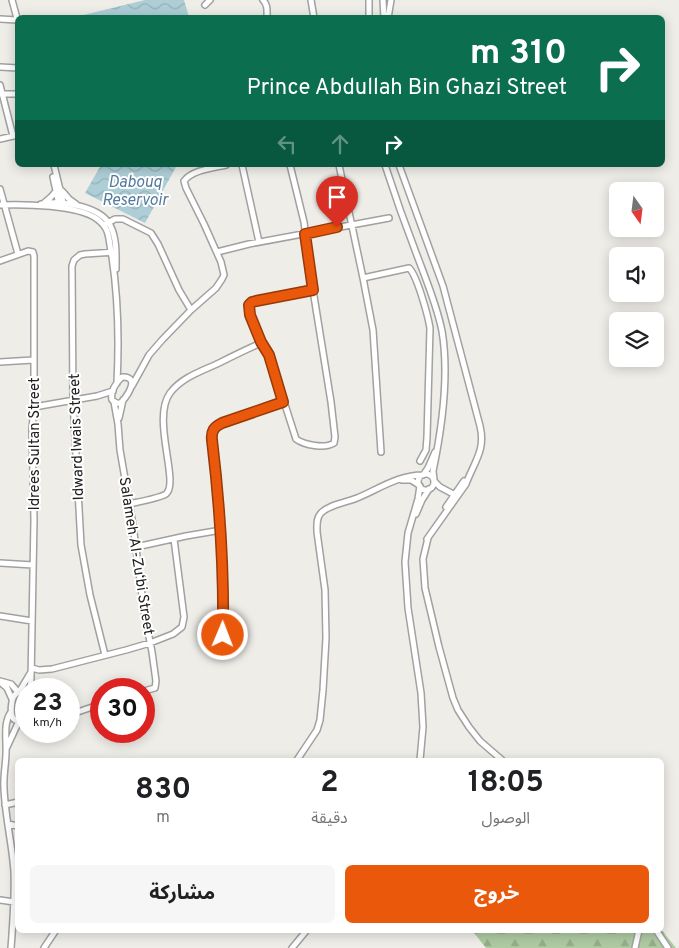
<!DOCTYPE html>
<html lang="ar">
<head>
<meta charset="utf-8">
<style>
  :root { --surface:#fff; --page:#f6f6f6; --text:#202124; --muted:#757577; --accent:#ea580c }
  body { margin:0; font-family:Overpass,"Noto Sans Arabic",sans-serif; background:var(--page); color:var(--text); direction:rtl; height:100vh; display:flex; flex-direction:column; font-size:19px; white-space:nowrap }
  * { box-sizing:border-box; margin:0 }
  p { font-size:16px; color:var(--muted) }
  .icon { flex:none; width:28px; height:28px; fill:none; stroke:currentColor; stroke-width:2; stroke-linecap:round; stroke-linejoin:round }
  .map { position:relative; flex:1; overflow:hidden; direction:ltr }
  .drawer { position:absolute; left:15px; top:758px; width:649px; height:175px; display:flex; flex-direction:column; background:var(--surface); border-radius:8px; box-shadow:0 2px 12px #0003; direction:rtl }
  .drawer>* { flex:none }
  .banner { position:absolute; left:15px; top:15px; width:650px; height:152px; border-radius:8px; box-shadow:0 2px 12px #0003; direction:rtl; background:#0b6e4f; color:#fff; overflow:hidden }
  .needle { width:32px; rotate:166deg }
  .tools { position:absolute; left:609px; top:182px; display:grid; gap:10px }
  .tools a { display:grid; place-items:center; width:55px; height:55px; border-radius:8px; background:var(--surface); box-shadow:0 2px 12px #0003; font-size:25px }
  .speed { position:absolute; left:15px; top:678px; display:flex; gap:10px; font-size:25px; font-weight:700; text-align:center }
  .speed>* { display:grid; place-content:center; width:65px; height:65px; border-radius:50%; background:var(--surface); box-shadow:0 2px 12px #0003; line-height:1 }
  .speed small { font-size:12px; font-weight:400 }
  .speed .limit { border:8px solid #d22; background:#fff; color:#111 }
  .pin { position:absolute; display:grid; place-items:center; width:42px; height:42px; color:#fff; margin:-51px -21px; border-radius:50% 50% 50% 0; rotate:-45deg; box-shadow:0 0 5px #0007 }
  .pin .icon { rotate:45deg }
  .me { position:absolute; width:55px; margin:-28px; rotate:1deg; stroke-linejoin:round; filter:drop-shadow(0 0 4px #0008) }
  .turn { display:flex; align-items:center; gap:18px; height:105px; padding:0 15px; font-size:22px }
  .turn .icon { width:65px; height:65px; stroke-width:2.5 }
  .turn b { display:block; font-size:35px; line-height:42px }
  .lanes { display:flex; align-items:center; height:48px; padding:0 15px; background:#0003; justify-content:center; gap:25px; direction:ltr }
  .lanes .off { opacity:.35 }
  .eta { display:flex; justify-content:space-evenly; align-items:center; height:85px; text-align:center }
  .eta b { font-size:30px; font-weight:700; line-height:35px }
  .action { display:flex; gap:10px; margin-top:auto; padding:10px 15px }
  .action a { flex:1; height:58px; border-radius:8px; background:var(--accent); color:#fff; font-size:20px; font-weight:700; line-height:58px; text-align:center }
  .action a+a { background:var(--page); color:var(--text) }
  .map>svg:first-child { display:block }
  .forest { fill:url(#forest-firs) }
  .water { fill:url(#water-waves) }
  .lines { fill:none; stroke-linecap:round; stroke-linejoin:round }
  .minor-casing { stroke:#a1a1a1; stroke-width:8 }
  .minor { stroke:#fff; stroke-width:5 }
  .route-casing { stroke:#983908; stroke-width:12 }
  .route { stroke:#ea580c; stroke-width:9 }
  .labels { text-anchor:middle; stroke-width:4; stroke-linejoin:round; paint-order:stroke }
  .street-label { font-size:15px; fill:#202020; stroke:#fff }
  .water-label { font-size:16px; font-style:italic; fill:#54799e; stroke:#fff }
</style>
</head>
<body>
<div class="map">
<svg width="679" height="948" viewBox="0 0 679 948">
  <defs>
    <pattern id="forest-firs" width="22" height="20" patternUnits="userSpaceOnUse" patternTransform="scale(1.25)"><rect width="22" height="20" fill="#adcaa2"/><path d="M5 1l3.5 6h-7zM16 11l3.5 6h-7z" fill="#95ad8b"/></pattern>
    <pattern id="water-waves" width="16" height="10" patternUnits="userSpaceOnUse" patternTransform="scale(1.25)"><rect width="16" height="10" fill="#aeced7"/><path d="M0 5q4-4 8 0t8 0" fill="none" stroke="#95b1b8"/></pattern>
  </defs>
  <rect width="100%" height="100%" fill="#efede8"/>
  <path class="forest" d="M 661,929 L 676,948 L 486,948 L 474,933 L 475,930 Z"/>
  <path class="water" d="M 145,0 L 184,0 L 189,17 L 75,17 Z
    M 101,165 L 176,165 L 176,167 L 145,223 L 85,193 Z"/>
  <g class="lines">
    <g class="minor-casing">
      <path id="minor" d="M 12,0 L 18,22
        M 263,0 C 268,5 267,11 267,18
        M 311,0 L 314,18
        M 369,0 L 369,18
        M 383,0 L 384,18
        M 205,5 L 210,0
        M 388,18 L 391,0
        M 0,19 L 17,20
        M 0,67 L 18,68
        M 0,85 L 13,136
        M 0,94 L 18,94
        M 0,139 L 18,135
        M 54,165 L 64,206
        M 242,165 L 259,242
        M 290,165 L 304,222 L 313,290 L 331,402 L 335,437 L 334,443 C 325,449 304,445 296,439 L 269,355 L 261,343 L 250,315 L 249,308 L 250,304 L 256,301 L 313,290
        M 339,165 L 363,278 L 373,330 L 381,452
        M 385,165 C 395,196 406,227 418,258 C 427,282 437,306 442,331 C 449,373 442,428 433,471 L 434,479
        M 399,165 L 443,286 L 480,426 C 486,450 474,462 466,484 L 427,539
        M 53,177 L 59,205
        M 0,189 L 18,254
        M 62,191 L 69,199 L 76,204
        M 44,203 L 51,197 L 56,191
        M 41,204 C 61,200 102,206 111,227 C 117,240 116,256 116,269
        M 0,205 C 24,204 78,205 97,219 C 101,222 105,226 107,231 C 110,239 110,249 112,257 C 118,297 119,343 117,383
        M 106,224 L 115,219 L 123,219 L 151,233 L 158,244 L 179,290 L 191,310
        M 217,252 L 249,244 L 389,218
        M 0,261 L 28,251 L 33,252 L 34,256 L 34,407 L 32,429 L 34,520 L 31,679 L 30,689
        M 363,278 L 409,268 C 417,275 428,316 430,328 L 427,437 L 426,450 L 420,461
        M 0,362 L 33,360
        M 122,377 C 143,376 124,401 120,403 C 116,404 115,402 112,400 C 110,392 116,382 122,377 Z
        M 132,386 L 149,355 L 162,340 L 191,310 L 216,288 L 222,279 L 224,275 L 221,262 L 204,224 L 186,188 L 184,181 C 192,170 213,168 226,165
        M 114,402 L 118,424 L 120,450 L 133,525 L 144,611 L 152,652 L 156,681 L 155,688 L 144,691
        M 34,407 L 97,396 L 113,391
        M 119,418 L 123,400
        M 424,474 L 428,468 L 435,452
        M418 482a8 8 0 1 1 16 0a8 8 0 1 1-16 0Z
        M 402,480 L 411,480 L 419,485
        M 434,481 L 440,487 L 457,496
        M 420,486 L 418,499 L 408,533 L 405,562 L 408,608 L 421,693 L 423,727 L 420,760
        M 129,504 C 138,502 160,498 166,494 C 180,483 151,419 170,393 C 182,377 202,371 219,363 C 233,356 247,349 261,343
        M 446,507 L 464,481
        M 416,514 L 422,500 L 429,489
        M 428,538 L 423,559 L 425,588 L 439,647 L 453,698 L 458,710 L 469,727 L 480,741 L 502,760
        M 136,547 L 186,536 L 221,530
        M 0,563 L 33,565
        M 0,616 L 32,621
        M 222,651 C 226,581 221,510 211,441 C 211,431 214,427 222,423 L 283,402
        M 105,655 L 90,595 L 81,545 L 73,400 L 72,266 L 74,260 L 80,255 L 85,254 L 116,252
        M 32,668 L 39,670 L 52,669 L 126,650 L 150,643 L 173,634 L 182,627 L 184,617 L 174,539
        M 0,681 L 11,684 L 18,692
        M 0,682 L 7,688 L 12,699
        M 19,692 L 31,672
        M 26,696 L 24,693 L 19,692 C 18,693 17,693 16,694 C 11,697 9,717 15,720 C 18,722 22,720 26,722
        M 11,712 C 4,722 6,734 6,746 C 7,760 3,773 4,788 C 5,816 12,843 14,871 C 15,897 13,923 11,948
        M 69,715 L 101,704
        M 21,720 L 24,716 L 26,705
        M 7,747 L 19,721
        M 297,760 L 317,730 L 320,720 L 323,690 L 326,638 L 325,590 L 317,532 C 317,526 316,518 321,513 C 330,504 345,503 357,498 C 379,489 398,475 423,475
        M 5,805 L 18,802
        M 8,824 L 18,826
        M 0,900 L 14,902
        M 656,930 L 668,948
        M 44,948 L 56,930
        M 292,948 L 307,930
        M 635,948 L 639,930"/>
    </g>
    <use href="#minor" class="minor"/>
  </g>
  <g class="lines">
    <g class="route-casing">
      <path id="route" d="M 223,635 C 224,569 220,506 212,440 C 211,431 214,427 222,423 L 283,402 L 269,355 L 261,342 L 250,315 L 249,305 L 252,302 L 256,301 L 313,290 L 305,234 L 337,227"/>
    </g>
    <use href="#route" class="route"/>
  </g>
  <g class="labels">
    <g class="street-label">
      <text transform="translate(76 437) rotate(-92)" y="5">Idward Iwais Street</text>
      <text transform="translate(34 444) rotate(-90)" y="5">Idrees Sultan Street</text>
      <text transform="translate(137 556) rotate(81)" y="5">Salameh Al-Zu‘bi Street</text>
    </g>
    <g class="water-label">
      <text x="135" y="187">Dabouq<tspan x="135" dy="18">Reservoir</tspan></text>
    </g>
  </g>
</svg>
<div class="tools">
<a><svg class="needle" viewBox="-14 -14 28 28"><path d="M0-13l5 13h-10z" fill="#e53935"/><path d="M0 13l5-13h-10z" fill="#757577"/></svg></a>
<a><svg class="icon" aria-label="sound" viewBox="0 0 24 24"><path d="M4 9h4l5-4v14l-5-4H4zM17 9q2 3 0 6"/></svg></a>
<a><svg class="icon" aria-label="layers" viewBox="0 0 24 24"><path d="M12 4l9 5-9 5-9-5zM3 14l9 5 9-5"/></svg></a>
</div>
<div class="speed"><div>23<small>km/h</small></div><div class="limit">30</div></div>
<div class="pin" style="left:337px;top:227px;background:#d93025"><svg class="icon" aria-label="arrive" viewBox="0 0 24 24"><path d="M6 21V4h12l-3 4 3 4H6"/></svg></div>
<svg class="me" style="left:223px;top:635px" viewBox="-20 -20 40 40"><circle r="17" fill="#ea580c" stroke="#fff" stroke-width="3"/><path d="M0-11L8 9 0 5-8 9z" fill="#fff"/></svg>
<div class="banner">
<div class="turn"><svg class="icon" aria-label="right" viewBox="0 0 24 24"><path d="M7 20v-9h11M14 6l5 5-5 5"/></svg><div><b>310 m</b>Prince Abdullah Bin Ghazi Street</div></div>
<div class="lanes"><svg class="icon off" aria-label="left" viewBox="0 0 24 24"><path d="M17 20v-9H6M10 6l-5 5 5 5"/></svg><svg class="icon off" aria-label="ahead" viewBox="0 0 24 24"><path d="M12 20V5M6 11l6-6 6 6"/></svg><svg class="icon" aria-label="right" viewBox="0 0 24 24"><path d="M7 20v-9h11M14 6l5 5-5 5"/></svg></div>
</div>
<section class="drawer">
<div class="eta">
<div><b>18:05</b><p>الوصول</p></div>
<div><b>2</b><p>دقيقة</p></div>
<div><b>830</b><p>m</p></div>
</div>
<div class="action"><a>خروج</a><a>مشاركة</a></div>
</section>
</div>
</body>
</html>
